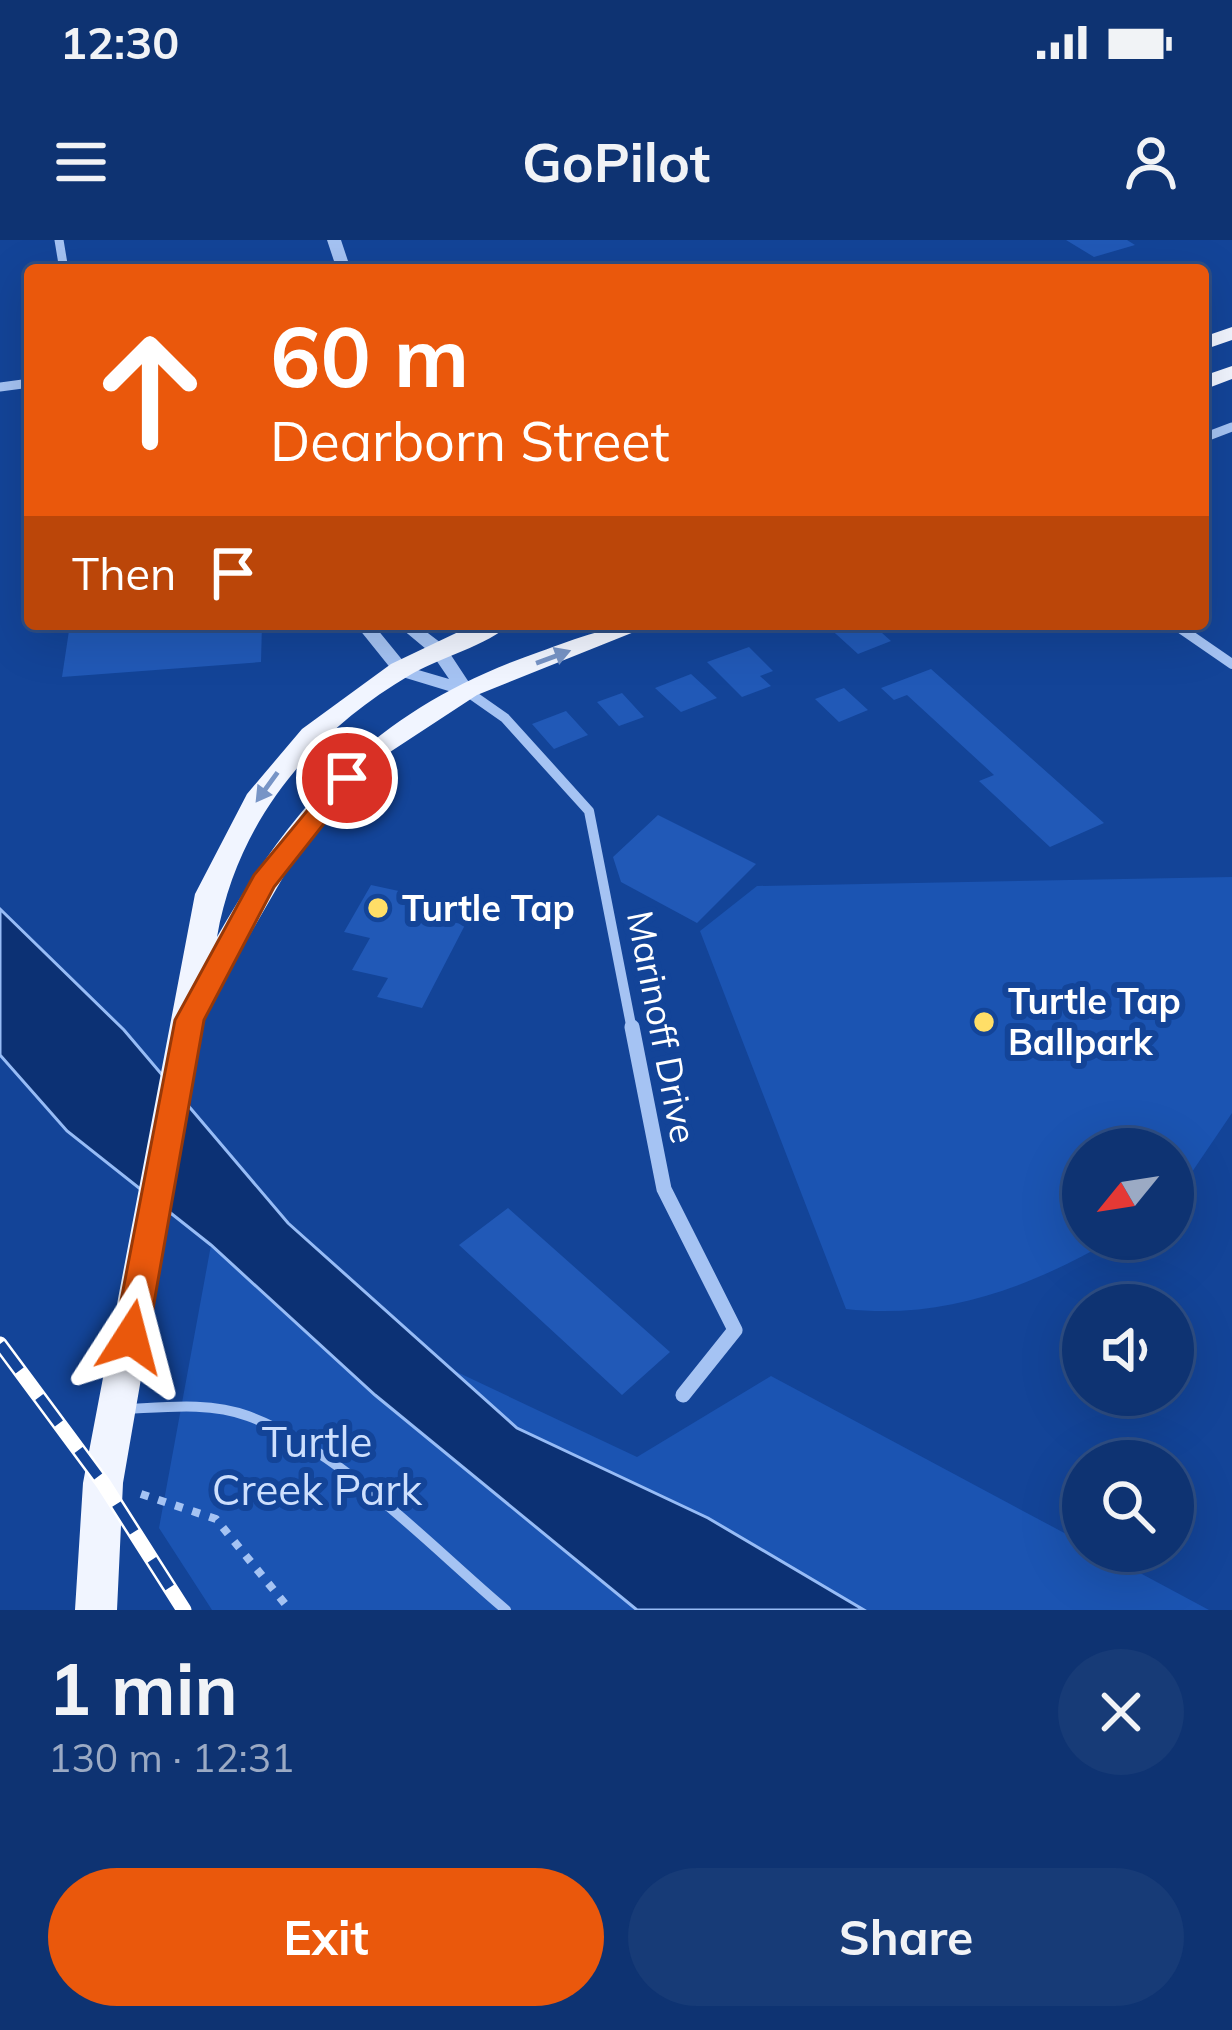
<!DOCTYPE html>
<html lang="en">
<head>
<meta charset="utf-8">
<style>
  :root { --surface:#0e3372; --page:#173b77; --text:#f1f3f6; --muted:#9baac4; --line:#2e4e84; --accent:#ea580c }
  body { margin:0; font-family:Mulish,sans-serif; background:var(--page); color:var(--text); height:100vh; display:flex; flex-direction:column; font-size:45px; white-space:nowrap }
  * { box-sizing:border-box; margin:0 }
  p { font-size:39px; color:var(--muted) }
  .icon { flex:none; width:66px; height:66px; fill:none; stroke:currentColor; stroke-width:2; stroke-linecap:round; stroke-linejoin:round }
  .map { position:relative; height:1370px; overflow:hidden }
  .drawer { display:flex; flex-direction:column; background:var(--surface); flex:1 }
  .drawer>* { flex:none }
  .top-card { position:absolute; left:24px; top:24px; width:1185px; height:366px; border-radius:12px; box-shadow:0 12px 48px #0002,0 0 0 3px var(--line); background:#ea580c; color:#fff; overflow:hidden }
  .needle { width:78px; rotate:240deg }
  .controls { position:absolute; left:1062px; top:888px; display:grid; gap:24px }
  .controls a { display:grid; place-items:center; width:132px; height:132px; border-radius:50%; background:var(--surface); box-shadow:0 12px 48px #0002,0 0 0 3px var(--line); font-size:60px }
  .pin { position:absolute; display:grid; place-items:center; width:102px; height:102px; color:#fff; margin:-51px; border:6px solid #fff; border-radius:50%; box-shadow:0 3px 12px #0007 }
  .me { position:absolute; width:132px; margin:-66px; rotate:9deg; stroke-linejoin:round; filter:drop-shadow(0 0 9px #0008) }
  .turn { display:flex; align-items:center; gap:42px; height:252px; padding:0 48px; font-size:54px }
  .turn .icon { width:156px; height:156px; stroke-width:2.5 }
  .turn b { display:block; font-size:84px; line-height:102px }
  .then { display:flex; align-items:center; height:114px; padding:0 48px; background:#0003; gap:24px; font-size:45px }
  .round { display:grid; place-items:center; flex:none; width:126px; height:126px; border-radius:63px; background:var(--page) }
  .head { display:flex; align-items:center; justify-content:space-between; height:204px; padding:0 48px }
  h1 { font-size:72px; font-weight:700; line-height:90px }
  .primary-button { display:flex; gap:24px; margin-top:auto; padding:24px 48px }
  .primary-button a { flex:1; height:138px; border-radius:72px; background:var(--accent); color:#fff; font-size:48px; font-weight:700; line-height:138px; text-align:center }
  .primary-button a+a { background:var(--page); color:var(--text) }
  .status { display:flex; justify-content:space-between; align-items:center; height:84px; padding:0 60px; background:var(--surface); direction:ltr }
  .status svg { height:33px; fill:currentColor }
  header { display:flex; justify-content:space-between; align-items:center; height:156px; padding:0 48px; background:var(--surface); font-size:54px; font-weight:700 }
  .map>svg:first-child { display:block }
  .green { fill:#1b54b2 }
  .water { fill:#0c3174; stroke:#97bcf6; stroke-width:3 }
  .building { fill:#2159b7 }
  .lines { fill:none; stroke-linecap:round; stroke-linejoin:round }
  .path { stroke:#a5c3f3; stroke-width:8; stroke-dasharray:8 10; stroke-linecap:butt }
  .service { stroke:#a5c3f3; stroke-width:10 }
  .minor-far2 { stroke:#a5c3f3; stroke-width:9 }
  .minor-far1 { stroke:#a5c3f3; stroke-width:10 }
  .minor { stroke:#a5c3f3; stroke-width:15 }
  .tertiary { fill:#a5c3f3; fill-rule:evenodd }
  .primary { fill:#f1f5ff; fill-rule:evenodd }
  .rail-casing { stroke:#fff; stroke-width:15 }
  .rail { stroke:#134498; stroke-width:10; stroke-dasharray:33; stroke-linecap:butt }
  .oneway { fill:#7794c6 }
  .route { fill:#ea580c; stroke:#983908; stroke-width:3 }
  .poi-dot { fill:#ffde67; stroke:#134498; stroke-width:4.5 }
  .labels { text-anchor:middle; stroke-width:12; stroke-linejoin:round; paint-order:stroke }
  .poi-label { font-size:36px; font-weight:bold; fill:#fff; stroke:#134498; text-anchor:start }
  .street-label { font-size:36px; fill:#fff; stroke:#134498 }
  .near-park-label { font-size:42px; fill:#cddffd; stroke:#134498 }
</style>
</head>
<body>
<div class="status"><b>12:30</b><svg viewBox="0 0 49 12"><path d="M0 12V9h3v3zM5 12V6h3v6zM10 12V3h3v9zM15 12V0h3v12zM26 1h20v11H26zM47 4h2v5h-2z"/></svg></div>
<header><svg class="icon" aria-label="menu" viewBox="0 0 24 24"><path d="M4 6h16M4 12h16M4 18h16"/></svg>GoPilot<svg class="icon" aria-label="person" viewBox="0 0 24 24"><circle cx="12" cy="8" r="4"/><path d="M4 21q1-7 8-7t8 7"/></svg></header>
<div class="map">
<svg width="1232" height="1370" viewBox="0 0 1232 1370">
  <rect width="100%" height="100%" fill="#134498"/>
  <path class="green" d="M 1232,637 L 1232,873 L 1175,957 L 1173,909 L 1083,909 L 1083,999 L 1113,999 C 1031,1047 943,1080 846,1069 L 700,691 L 757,646 Z
    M 211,1005 L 355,1084 L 637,1217 L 771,1136 L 1083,1303 L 1083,1311 L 1099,1311 L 1209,1370 L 212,1370 L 159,1288 Z"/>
  <path class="water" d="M 0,669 L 124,790 L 288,983 L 517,1188 L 708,1278 L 864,1370 L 637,1370 L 375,1155 L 211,1005 L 67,891 L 0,815 Z"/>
  <path class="building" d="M 1066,0 L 1127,0 L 1135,5 L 1094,17 Z
    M 70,384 L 262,384 L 261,422 L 62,437 Z
    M 825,384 L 872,384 L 891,401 L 858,414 Z
    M 749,407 L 773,431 L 760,436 L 771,446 L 742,457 L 707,422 Z
    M 931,429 L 1104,583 L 1050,607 L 979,541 L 994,535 L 907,455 L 894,460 L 881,448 Z
    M 691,434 L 717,458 L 681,472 L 655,448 Z
    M 844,448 L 868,470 L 839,482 L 815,459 Z
    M 622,453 L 644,477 L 619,486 L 597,462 Z
    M 566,471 L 588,495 L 554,509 L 532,484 Z
    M 658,575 L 756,624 L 697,683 L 621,642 L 613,617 Z
    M 371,645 L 445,661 L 436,678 L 465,685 L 422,768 L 377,757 L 388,738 L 352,730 L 370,698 L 344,692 Z
    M 508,968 L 670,1112 L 622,1155 L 459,1005 Z"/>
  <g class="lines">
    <path class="path" d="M 141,1254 L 216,1279 L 290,1370"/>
    <path class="service" d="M 128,1169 C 167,1167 210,1162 248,1176 C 341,1210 431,1307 506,1370"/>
    <path class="minor-far2" d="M 59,0 L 64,30
      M 0,147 L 30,143
      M 1203,198 L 1232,187"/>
    <path class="minor-far1" d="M 1174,384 L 1232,424
      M 465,450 L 505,478 L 589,571 L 632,790"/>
    <path class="minor" d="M 632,787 L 664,949 L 735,1090 L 683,1155"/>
    <path class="tertiary" d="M 327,0 L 341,0 L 351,30 L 337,30 Z
      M 355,384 L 373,384 L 408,427 L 449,439 L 432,414 L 396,384 L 416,384 L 445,406 L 474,450 L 465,456 L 396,435 Z"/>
    <path class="primary" d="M 1232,87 L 1232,100 L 1203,110 L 1203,97 Z
      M 1232,126 L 1232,139 L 1203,150 L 1203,136 Z
      M 475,384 L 510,384 C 490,404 437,419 410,435 C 311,493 237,582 217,697 C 299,554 381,467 539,412 C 578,398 612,384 654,384 L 477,455 L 390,512 L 352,549 L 285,634 L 204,774 L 123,1243 L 117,1370 L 75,1370 L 83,1243 L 195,654 L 247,554 L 302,489 L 391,424 Z"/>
    <g class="rail-casing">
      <path id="rail" d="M 0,1104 L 103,1243 L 184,1370"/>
    </g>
    <use href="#rail" class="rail"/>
  </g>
  <defs><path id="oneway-solid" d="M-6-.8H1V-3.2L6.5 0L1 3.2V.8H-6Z" transform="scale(3)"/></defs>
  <g class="oneway">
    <use href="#oneway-solid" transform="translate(553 417) rotate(-20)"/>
    <use href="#oneway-solid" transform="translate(267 547) rotate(126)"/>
  </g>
  <path class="route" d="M 347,530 L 360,538 L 274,647 L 204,780 L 148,1097 L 143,1108 L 131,1112 L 119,1108 L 114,1097 L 175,780 L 254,635 L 339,532 Z"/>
  <g class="poi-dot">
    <circle cx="378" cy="668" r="12"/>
    <circle cx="984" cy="782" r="12"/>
  </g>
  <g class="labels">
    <g class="poi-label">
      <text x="402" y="681">Turtle Tap</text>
      <text x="1008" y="774">Turtle Tap<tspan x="1008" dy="41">Ballpark</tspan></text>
    </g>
    <g class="street-label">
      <text transform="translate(662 787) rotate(79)" y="13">Marinoff Drive</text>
    </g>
    <g class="near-park-label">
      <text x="317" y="1217">Turtle<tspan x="317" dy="48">Creek Park</tspan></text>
    </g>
  </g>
</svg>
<div class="controls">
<a><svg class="needle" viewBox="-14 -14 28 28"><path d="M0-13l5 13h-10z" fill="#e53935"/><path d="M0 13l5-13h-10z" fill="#9baac4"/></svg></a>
<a><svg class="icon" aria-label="sound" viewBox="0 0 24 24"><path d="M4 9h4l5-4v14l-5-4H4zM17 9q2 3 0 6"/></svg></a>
<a><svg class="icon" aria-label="search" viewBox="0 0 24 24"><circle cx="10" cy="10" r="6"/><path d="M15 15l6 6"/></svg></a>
</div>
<div class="pin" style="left:347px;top:538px;background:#d93025"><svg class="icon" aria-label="arrive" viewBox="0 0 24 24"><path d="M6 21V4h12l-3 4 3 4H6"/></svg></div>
<svg class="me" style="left:131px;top:1097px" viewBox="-20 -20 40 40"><path d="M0-17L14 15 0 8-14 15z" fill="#ea580c" stroke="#fff" stroke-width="4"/></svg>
<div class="top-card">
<div class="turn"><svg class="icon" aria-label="ahead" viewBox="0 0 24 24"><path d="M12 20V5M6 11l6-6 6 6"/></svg><div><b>60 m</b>Dearborn Street</div></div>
<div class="then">Then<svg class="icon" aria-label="arrive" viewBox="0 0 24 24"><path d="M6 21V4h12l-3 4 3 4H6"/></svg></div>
</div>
</div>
<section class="drawer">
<div class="head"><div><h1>1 min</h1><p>130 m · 12:31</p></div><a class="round"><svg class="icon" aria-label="close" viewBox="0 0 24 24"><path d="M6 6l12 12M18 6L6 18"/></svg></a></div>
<div class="primary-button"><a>Exit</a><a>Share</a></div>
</section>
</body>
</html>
